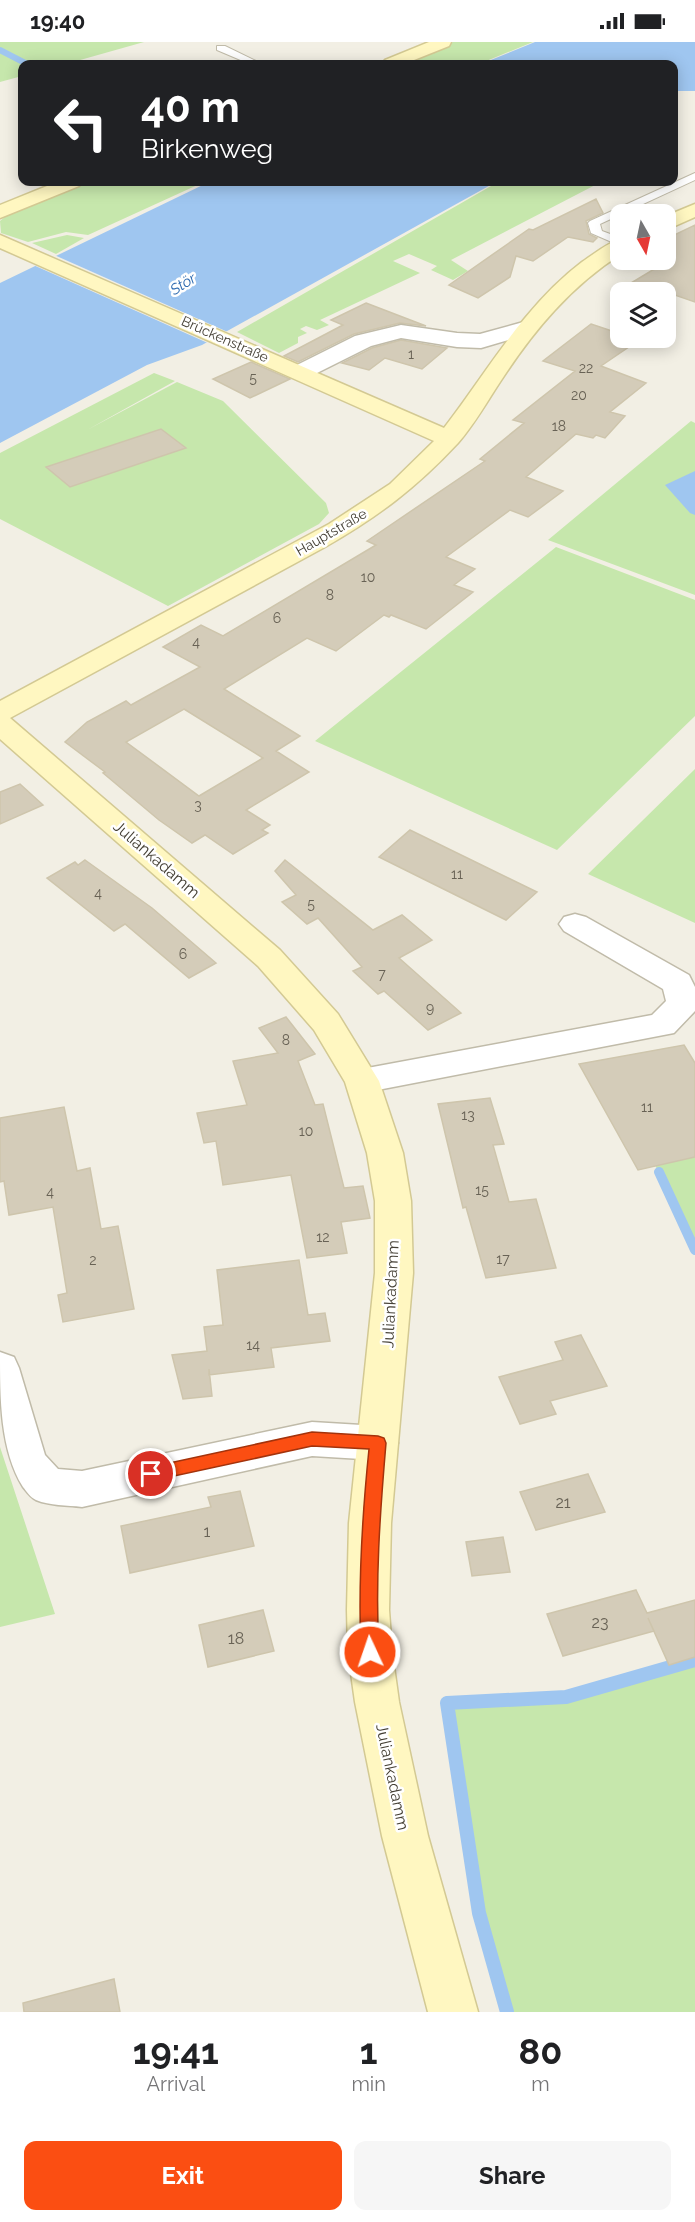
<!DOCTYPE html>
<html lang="en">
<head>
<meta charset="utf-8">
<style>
  :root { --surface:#fff; --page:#f6f6f6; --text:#202124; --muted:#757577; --accent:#fb4e12 }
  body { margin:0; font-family:Raleway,sans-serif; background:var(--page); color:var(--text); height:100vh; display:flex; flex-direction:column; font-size:22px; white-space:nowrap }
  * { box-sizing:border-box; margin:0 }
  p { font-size:20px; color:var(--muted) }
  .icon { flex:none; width:33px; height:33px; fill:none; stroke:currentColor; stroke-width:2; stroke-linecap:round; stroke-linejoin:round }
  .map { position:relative; height:1970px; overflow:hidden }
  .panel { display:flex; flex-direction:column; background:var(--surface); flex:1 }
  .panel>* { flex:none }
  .hud { position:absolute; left:18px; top:18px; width:660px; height:126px; border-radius:12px; box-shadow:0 3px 15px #0003; background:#202124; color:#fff; overflow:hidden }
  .needle { width:39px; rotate:171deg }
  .controls { position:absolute; left:610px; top:162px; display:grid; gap:12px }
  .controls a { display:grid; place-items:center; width:66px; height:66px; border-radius:12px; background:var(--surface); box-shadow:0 3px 15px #0003; font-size:30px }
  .pin { position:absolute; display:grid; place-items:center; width:51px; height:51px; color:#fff; margin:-26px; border:3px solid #fff; border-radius:50%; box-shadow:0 2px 6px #0007 }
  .me { position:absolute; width:66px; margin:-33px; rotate:357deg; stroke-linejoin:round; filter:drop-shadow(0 0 4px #0008) }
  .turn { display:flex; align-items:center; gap:21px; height:126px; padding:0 24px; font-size:27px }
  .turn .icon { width:78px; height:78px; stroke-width:2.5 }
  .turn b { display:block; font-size:42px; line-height:51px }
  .eta { display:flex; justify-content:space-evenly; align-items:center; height:102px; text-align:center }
  .eta b { font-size:36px; font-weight:700; line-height:42px }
  .primary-button { display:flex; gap:12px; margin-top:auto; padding:12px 24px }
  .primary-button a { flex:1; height:69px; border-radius:12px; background:var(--accent); color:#fff; font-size:24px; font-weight:700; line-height:69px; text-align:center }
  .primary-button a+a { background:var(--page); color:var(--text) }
  .status { display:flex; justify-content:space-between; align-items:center; height:42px; padding:0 30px; background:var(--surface); direction:ltr }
  .status svg { height:16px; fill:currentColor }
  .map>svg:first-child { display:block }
  .green { fill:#c6e7ac }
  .water { fill:#9fc6f0 }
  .pier { fill:#f2efe4 }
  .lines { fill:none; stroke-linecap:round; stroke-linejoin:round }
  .stream-far2 { stroke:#9fc6f0; stroke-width:6 }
  .stream-far1 { stroke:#9fc6f0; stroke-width:10 }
  .stream { stroke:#9fc6f0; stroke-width:14 }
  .building { fill:#d4ccb9; stroke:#cec5ac; stroke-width:1.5; fill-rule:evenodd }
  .lane-casing { stroke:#c0bba9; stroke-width:2 }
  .street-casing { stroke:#c0bba9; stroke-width:3 }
  .secondary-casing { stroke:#d3c993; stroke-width:3 }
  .lane { fill:#fff; fill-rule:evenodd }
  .street { fill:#fff; fill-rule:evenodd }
  .secondary { fill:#fff7c1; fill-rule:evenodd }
  .route { fill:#fb4e12; stroke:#a3330c; stroke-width:1.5 }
  .labels { text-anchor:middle; stroke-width:5; stroke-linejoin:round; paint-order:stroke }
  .far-street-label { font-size:14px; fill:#443f34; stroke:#fff }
  .number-label { font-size:14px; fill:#686255 }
  .far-water-label { font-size:15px; font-style:italic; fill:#2d6ab0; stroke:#fff }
  .street-label { font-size:16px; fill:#443f34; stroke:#fff }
  .near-number-label { font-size:16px; fill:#686255 }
</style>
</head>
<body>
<div class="status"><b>19:40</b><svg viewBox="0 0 49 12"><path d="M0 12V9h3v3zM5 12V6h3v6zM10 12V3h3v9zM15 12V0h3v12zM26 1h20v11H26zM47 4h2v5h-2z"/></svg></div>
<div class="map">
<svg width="695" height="1970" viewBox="0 0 695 1970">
  <rect width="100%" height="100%" fill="#f2efe4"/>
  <path class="green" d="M 0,0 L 144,0 L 66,22 L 29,22 L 0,7 Z
    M 453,0 L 533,0 L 479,22 L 402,22 Z
    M 0,9 L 26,22 L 22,22 L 22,34 L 0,40 Z
    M 89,140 L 204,140 L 88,193 L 66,190 L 28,200 L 1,191 L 0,179 C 25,158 58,149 89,140 Z
    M 498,140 L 601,140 L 451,218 L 468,229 L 453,238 L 431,228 L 437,224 L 409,212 L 393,219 L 420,231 L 320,278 L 329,283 L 317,288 L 306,284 L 300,287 L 307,291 L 298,295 L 298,301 L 279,311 L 237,290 Z
    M 67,193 L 84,196 L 56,212 L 32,201 Z
    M 154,331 L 175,339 L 87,388 L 177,340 L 223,359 L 326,461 L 329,471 L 319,482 L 168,564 L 0,477 L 0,411 Z
    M 691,379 L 695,381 L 695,553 L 548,498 Z
    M 556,505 L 695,558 L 695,674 L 557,808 L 315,699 Z
    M 695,727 L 695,881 L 588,832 Z
    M 695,1074 L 695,1205 L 638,1088 Z
    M 0,1405 L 55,1572 L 0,1585 Z
    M 695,1621 L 695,1970 L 510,1970 L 482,1871 L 450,1664 L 566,1658 Z"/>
  <path class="water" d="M 535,0 L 695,0 L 695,49 L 674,49 L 674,22 L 481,22 Z
    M 209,140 L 496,140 L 202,303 L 147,323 L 0,401 L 0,241 Z
    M 695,429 L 695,473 L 690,471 L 665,443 Z"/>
  <path class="pier" d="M 52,212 L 230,291 L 210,302 L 31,222 Z"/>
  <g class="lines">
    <path class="stream-far2" d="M 0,8 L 27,22"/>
    <path class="stream-far1" d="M 659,1130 L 695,1208"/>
    <path class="stream" d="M 507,1970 L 479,1871 L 447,1661 L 566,1655 L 695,1618"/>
  </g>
  <path class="building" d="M 596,157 L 603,171 L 586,179 L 589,192 L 597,196 L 593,200 L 568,195 L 533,219 L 516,214 L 510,235 L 478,256 L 449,243 L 529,187 L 533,188 Z
    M 695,183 L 695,260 L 675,253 L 670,257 L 666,255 L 666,250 L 648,250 L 626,244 L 666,220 L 666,197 Z
    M 366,261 L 426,284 L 400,281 L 354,292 L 298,320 L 284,314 L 343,283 L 331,278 Z
    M 591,282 L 621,292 L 621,296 L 639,298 L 601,324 L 646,341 L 610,370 L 625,374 L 605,396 L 596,393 L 593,396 L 576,392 L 526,435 L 563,449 L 528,475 L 510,468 L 446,515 L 475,527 L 454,543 L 473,550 L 426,587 L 391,573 L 389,575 L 384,573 L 336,609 L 307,596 L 224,647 L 300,694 L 276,709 L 309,730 L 246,768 L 270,783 L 262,788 L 268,791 L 233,812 L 205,793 L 192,801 L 159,778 L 103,731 L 105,730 L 65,700 L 87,680 L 126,659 L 131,663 L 200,625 L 163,605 L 201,583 L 223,594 L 376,503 L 367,499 L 485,419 L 480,417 L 524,381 L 513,378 L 575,329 L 543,319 ZM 184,667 L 263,716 L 199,754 L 126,700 Z
    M 401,298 L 447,306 L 422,327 L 385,316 L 369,328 L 342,321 L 372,306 Z
    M 251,320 L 290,337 L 250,356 L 213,337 Z
    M 161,387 L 186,406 L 70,445 L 46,425 Z
    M 20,742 L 43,763 L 0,782 L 0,750 Z
    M 410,788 L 537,850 L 506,878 L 379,815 Z
    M 85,818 L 152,866 L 216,921 L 189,936 L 125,882 L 114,889 L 47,836 L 75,820 L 78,823 Z
    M 285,818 L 373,888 L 402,873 L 432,898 L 399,916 L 461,971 L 428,988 L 384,949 L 378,952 L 353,929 L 362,925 L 318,876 L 307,882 L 282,860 L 296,853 L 275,829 Z
    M 286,975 L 315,1012 L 298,1019 L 315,1063 L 323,1062 L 344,1146 L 363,1144 L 370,1176 L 341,1180 L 347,1211 L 307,1216 L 291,1133 L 223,1143 L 216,1099 L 204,1101 L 197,1071 L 247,1063 L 233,1019 L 278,1011 L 259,986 Z
    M 684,1003 L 695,1021 L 695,1115 L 638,1128 L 579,1022 Z
    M 490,1056 L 504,1102 L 493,1103 L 509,1160 L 536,1157 L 556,1226 L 486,1236 L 466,1165 L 463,1166 L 438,1062 Z
    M 64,1065 L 77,1129 L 90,1126 L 101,1187 L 118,1184 L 134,1267 L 63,1280 L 58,1253 L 67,1251 L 53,1165 L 9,1173 L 4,1139 L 0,1140 L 0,1076 Z
    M 299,1218 L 308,1273 L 325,1271 L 330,1299 L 271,1306 L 274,1325 L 209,1333 L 209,1327 L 212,1354 L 183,1357 L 172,1313 L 207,1309 L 204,1285 L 223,1283 L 217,1228 Z
    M 581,1293 L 607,1344 L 550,1359 L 556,1372 L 520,1382 L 499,1335 L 563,1318 L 555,1300 Z
    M 588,1432 L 605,1470 L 536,1488 L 520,1450 Z
    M 240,1449 L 254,1504 L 130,1531 L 121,1484 L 211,1465 L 208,1455 Z
    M 503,1495 L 510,1530 L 472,1534 L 466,1500 Z
    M 636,1548 L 647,1571 L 695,1558 L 695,1615 L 669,1623 L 648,1576 L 654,1589 L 563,1614 L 547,1572 Z
    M 263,1568 L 274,1609 L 208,1625 L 199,1583 Z
    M 114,1937 L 120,1970 L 24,1970 L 23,1961 Z"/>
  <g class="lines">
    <g class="lane-casing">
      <path id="lane" d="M 217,4 L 225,4 L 262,22 L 250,22 L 217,8 Z
        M 695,131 L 695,138 L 600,182 L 602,189 L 621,196 L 621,204 L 591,191 L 588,181 L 590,179 Z"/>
    </g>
    <g class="street-casing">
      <path id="street" d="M 527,279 L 535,280 L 538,285 L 535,290 L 481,306 L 457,305 L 401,296 L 371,304 L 309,335 L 301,337 L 293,335 L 290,330 L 293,325 L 355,294 L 401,283 L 457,291 L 480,292 Z
        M 575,872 L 586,875 L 689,933 L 695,945 L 695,969 L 674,991 L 362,1051 L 350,1048 L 345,1039 L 350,1030 L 362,1027 L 652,973 L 666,959 L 663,947 L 564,889 L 559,882 L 564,875 Z
        M 0,1310 L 14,1315 L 19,1326 L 45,1413 L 58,1427 L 82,1429 L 312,1380 L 378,1384 L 392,1389 L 398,1401 L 392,1413 L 378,1418 L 312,1414 L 82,1465 C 67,1463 50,1464 36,1458 C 30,1455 27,1450 23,1445 C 0,1408 0,1356 0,1310 Z"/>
    </g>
    <g class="secondary-casing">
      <path id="secondary" d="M 429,0 L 451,0 L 449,4 L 404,22 L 382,22 L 385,18 Z
        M 57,140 L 82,140 L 79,144 L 0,176 L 0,163 Z
        M 695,162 L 695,175 L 666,188 L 666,174 Z
        M 0,193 L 444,386 C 488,329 523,265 582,220 C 594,212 607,201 621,197 L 621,212 C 571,244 534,288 502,337 C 488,358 474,383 458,401 C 416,446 379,474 325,505 L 10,676 L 280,908 L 338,972 L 379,1039 L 403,1111 L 411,1159 L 413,1231 L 391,1481 L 389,1568 L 392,1610 L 399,1660 L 428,1794 L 478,1970 L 428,1970 L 382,1794 L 355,1660 L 348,1610 L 347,1568 L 349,1481 L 375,1231 L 375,1159 L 367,1111 L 345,1040 L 314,988 L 258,924 L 0,697 L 0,659 L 329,482 L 390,442 L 434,399 L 0,206 Z"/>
    </g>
    <use href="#lane" class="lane"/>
    <use href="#street" class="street"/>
    <use href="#secondary" class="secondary"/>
  </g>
  <path class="route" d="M 312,1390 L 378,1394 L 384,1396 L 386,1401 C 380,1471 375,1540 379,1610 L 377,1616 L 370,1618 L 364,1616 L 361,1610 C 358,1542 362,1475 369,1407 L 312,1404 L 151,1439 L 145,1437 L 142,1432 L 145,1427 L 151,1425 Z"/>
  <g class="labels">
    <g class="far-street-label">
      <text transform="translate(225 297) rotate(24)" y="5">Brückenstraße</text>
      <text transform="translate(331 490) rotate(-30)" y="5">Hauptstraße</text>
    </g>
    <g class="number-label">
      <text x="411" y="317">1</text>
      <text x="586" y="331">22</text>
      <text x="253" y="341">5</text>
      <text x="579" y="358">20</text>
      <text x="559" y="389">18</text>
      <text x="368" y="540">10</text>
      <text x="330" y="558">8</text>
      <text x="277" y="581">6</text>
      <text x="196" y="605">4</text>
      <text x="198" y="768">3</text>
      <text x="457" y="837">11</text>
      <text x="98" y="856">4</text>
      <text x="311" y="867">5</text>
      <text x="183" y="917">6</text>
      <text x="382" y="937">7</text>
      <text x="430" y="971">9</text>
      <text x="286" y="1003">8</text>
      <text x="647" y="1070">11</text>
      <text x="468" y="1078">13</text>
      <text x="306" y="1094">10</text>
      <text x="482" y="1153">15</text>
      <text x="50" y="1155">4</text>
      <text x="323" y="1200">12</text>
      <text x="503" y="1222">17</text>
      <text x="93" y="1223">2</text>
      <text x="253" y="1308">14</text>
    </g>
    <g class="far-water-label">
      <text transform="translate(183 242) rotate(-32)" y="5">Stör</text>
    </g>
    <g class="street-label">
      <text transform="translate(157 817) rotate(41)" y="6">Juliankadamm</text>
      <text transform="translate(390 1252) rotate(-87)" y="6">Juliankadamm</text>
      <text transform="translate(393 1735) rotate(78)" y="6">Juliankadamm</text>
    </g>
    <g class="near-number-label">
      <text x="563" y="1466">21</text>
      <text x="207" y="1495">1</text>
      <text x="600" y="1586">23</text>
      <text x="236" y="1602">18</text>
    </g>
  </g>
</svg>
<div class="controls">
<a><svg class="needle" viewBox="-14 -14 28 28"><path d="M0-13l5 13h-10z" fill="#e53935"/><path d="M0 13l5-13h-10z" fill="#757577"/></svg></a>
<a><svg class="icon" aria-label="layers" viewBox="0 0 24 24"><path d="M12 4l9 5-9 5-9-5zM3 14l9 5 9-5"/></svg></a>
</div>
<div class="pin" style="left:151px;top:1432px;background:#d93025"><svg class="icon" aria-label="arrive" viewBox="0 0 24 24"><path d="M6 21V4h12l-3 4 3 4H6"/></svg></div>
<svg class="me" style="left:370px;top:1610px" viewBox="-20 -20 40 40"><circle r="17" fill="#fb4e12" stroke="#fff" stroke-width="3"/><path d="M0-11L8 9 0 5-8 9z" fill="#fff"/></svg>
<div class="hud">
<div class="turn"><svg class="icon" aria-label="left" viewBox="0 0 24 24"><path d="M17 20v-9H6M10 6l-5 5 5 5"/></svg><div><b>40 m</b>Birkenweg</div></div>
</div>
</div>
<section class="panel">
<div class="eta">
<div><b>19:41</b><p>Arrival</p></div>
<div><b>1</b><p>min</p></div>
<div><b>80</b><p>m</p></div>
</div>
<div class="primary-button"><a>Exit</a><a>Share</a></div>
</section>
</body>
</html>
